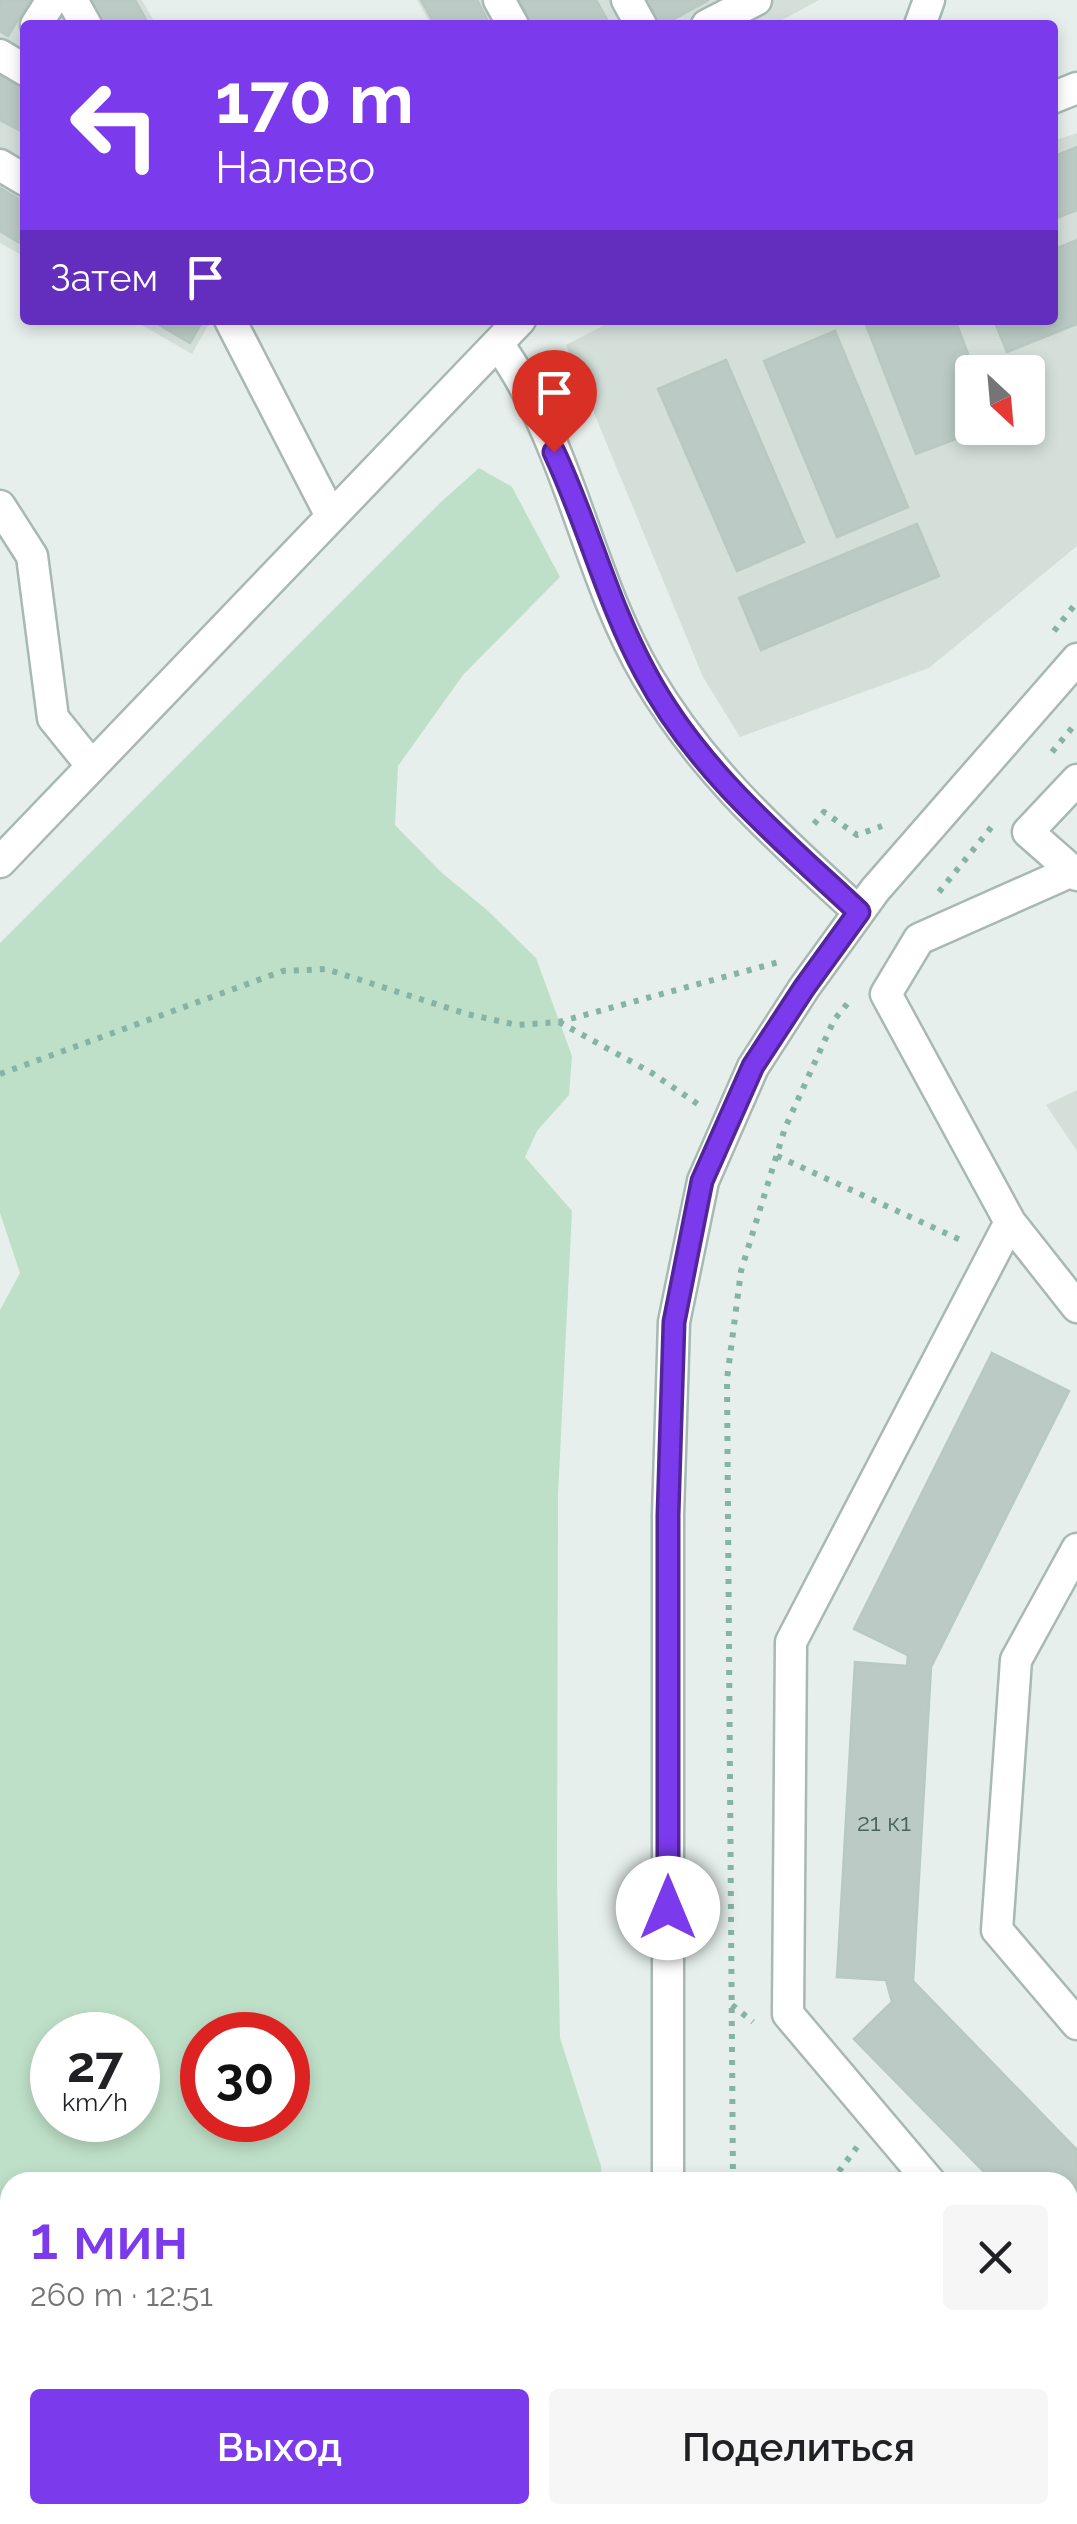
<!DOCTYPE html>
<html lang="ru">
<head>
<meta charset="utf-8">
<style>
  :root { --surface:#fff; --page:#f6f6f6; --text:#202124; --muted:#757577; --accent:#7c3aed }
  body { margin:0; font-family:Raleway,sans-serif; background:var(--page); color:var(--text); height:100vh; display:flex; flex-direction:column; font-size:38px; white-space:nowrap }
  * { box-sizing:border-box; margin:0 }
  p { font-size:32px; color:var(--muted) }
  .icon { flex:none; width:55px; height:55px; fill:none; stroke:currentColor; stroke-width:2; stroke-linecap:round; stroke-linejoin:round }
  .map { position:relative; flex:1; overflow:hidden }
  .panel { position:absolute; left:0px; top:2172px; width:1078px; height:352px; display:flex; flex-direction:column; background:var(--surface); border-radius:30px 30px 0 0; box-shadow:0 5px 15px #0003 }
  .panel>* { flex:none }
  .top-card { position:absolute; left:20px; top:20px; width:1038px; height:305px; border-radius:10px; box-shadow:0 5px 15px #0003; background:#7c3aed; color:#fff; overflow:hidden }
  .needle { width:65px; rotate:154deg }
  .buttons { position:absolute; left:955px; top:355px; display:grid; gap:20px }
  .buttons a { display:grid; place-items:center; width:90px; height:90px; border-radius:10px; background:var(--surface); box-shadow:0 5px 15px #0003; font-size:50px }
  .speed { position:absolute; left:30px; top:2012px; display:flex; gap:20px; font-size:50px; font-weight:700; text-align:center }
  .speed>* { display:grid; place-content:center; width:130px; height:130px; border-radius:50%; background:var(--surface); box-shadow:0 5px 15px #0003; line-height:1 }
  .speed small { font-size:25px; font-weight:400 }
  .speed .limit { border:15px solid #d22; background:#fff; color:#111 }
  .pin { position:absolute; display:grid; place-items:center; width:85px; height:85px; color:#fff; margin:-102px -42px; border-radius:50% 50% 50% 0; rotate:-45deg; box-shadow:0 0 10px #0007 }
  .pin .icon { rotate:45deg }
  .me { position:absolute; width:110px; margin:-55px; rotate:0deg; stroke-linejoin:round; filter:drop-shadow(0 0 8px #0008) }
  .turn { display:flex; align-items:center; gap:35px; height:210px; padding:0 30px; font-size:45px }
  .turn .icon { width:130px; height:130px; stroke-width:2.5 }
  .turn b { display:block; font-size:70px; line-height:85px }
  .then { display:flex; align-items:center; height:95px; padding:0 30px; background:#0003; gap:20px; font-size:38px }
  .round { display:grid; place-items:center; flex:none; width:105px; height:105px; border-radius:10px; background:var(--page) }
  .headline { display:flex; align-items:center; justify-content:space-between; height:170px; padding:0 30px }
  h1 { font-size:60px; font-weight:600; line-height:75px; color:var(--accent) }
  .primary-button { display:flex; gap:20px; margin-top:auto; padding:20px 30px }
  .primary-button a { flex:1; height:115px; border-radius:10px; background:var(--accent); color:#fff; font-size:40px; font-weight:600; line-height:115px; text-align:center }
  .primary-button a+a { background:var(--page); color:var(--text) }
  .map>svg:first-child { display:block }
  .built { fill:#d4dfda; fill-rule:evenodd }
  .green { fill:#bfe0c8; fill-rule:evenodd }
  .building { fill:#bbcac4; stroke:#b8c9c2; stroke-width:2.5 }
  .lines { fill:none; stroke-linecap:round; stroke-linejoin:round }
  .minor-casing { stroke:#a8b8b2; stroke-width:35 }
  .path { stroke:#86b3a5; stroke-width:6; stroke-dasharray:5 8; stroke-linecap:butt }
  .minor { stroke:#fff; stroke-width:30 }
  .route-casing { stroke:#51269a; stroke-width:25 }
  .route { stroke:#7c3aed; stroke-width:18 }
  .labels { text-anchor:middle; stroke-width:10; stroke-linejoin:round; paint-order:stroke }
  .number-label { font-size:25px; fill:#4a645c }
</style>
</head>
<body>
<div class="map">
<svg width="1077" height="2524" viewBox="0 0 1077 2524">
  <rect width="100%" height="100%" fill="#e6efeb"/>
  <path class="built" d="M 0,0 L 142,0 L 156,25 L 25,25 L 25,257 L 0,243 Z
    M 417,0 L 819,0 L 773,25 L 431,25 Z
    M 1077,133 L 1077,546 L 929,668 L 740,737 L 703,677 L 566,345 L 614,320 L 1052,320 L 1053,141 ZM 972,372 L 1028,372 L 1028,428 L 972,428 Z
    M 133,320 L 211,320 L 192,354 Z
    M 1077,1090 L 1077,1151 L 1046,1105 Z"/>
  <path class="green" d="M 479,468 L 512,487 L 560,577 L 463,675 L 398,766 L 395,825 L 442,873 L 487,910 L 536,958 L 572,1056 L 569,1095 L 537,1131 L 525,1157 L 572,1211 L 558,1495 L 557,1879 L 560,2038 L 601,2166 L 601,2182 L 10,2182 L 10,2378 L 0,2364 L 0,1310 L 20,1273 L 0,1213 L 0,943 L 441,502 ZM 138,2035 L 138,2120 L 52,2120 L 52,2035 ZM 202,2035 L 288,2035 L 288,2120 L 202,2120 Z
    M 0,2425 L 10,2440 L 10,2515 L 63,2515 L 69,2524 L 0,2524 Z
    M 102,2515 L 578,2515 L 570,2524 L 108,2524 Z"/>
  <path class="building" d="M 0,0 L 30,0 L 8,36 L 0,31 Z
    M 91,0 L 135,0 L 149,25 L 105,25 Z
    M 421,0 L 477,0 L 490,25 L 435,25 Z
    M 520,0 L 596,0 L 610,25 L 534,25 Z
    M 645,0 L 709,0 L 663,25 L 658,25 Z
    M 0,73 L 25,88 L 25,133 L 0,120 Z
    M 1077,147 L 1077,210 L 1052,220 L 1052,157 Z
    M 0,188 L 25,203 L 25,246 L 0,231 Z
    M 1077,240 L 1077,324 L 1007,352 L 994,320 L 1052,320 L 1052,250 Z
    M 151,320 L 203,320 L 190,343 Z
    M 871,320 L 955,320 L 975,372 L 972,372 L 972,428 L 985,428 L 916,454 L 865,322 Z
    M 835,331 L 908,507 L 837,537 L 764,361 Z
    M 726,360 L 804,542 L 737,571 L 658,389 Z
    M 917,524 L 939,576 L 761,650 L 739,598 Z
    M 992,1353 L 1069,1391 L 931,1667 L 913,1981 L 1077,2150 L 1076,2268 L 1068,2259 L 1068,2182 L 994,2182 L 854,2039 L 892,2002 L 886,1980 L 837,1977 L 855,1662 L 907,1666 L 908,1655 L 854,1629 Z
    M 897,2515 L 986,2515 L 983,2524 L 895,2524 Z"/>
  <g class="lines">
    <g class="minor-casing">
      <path id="minor" d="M 72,0 L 86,25
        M 499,0 L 513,25
        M 627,0 L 641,25
        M 36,25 L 52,0
        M 707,25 L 756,0
        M 920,25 L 929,0
        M 0,55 L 25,70
        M 1052,98 L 1077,88
        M 0,165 L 25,180
        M 230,320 L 331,516
        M 498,344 C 570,444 586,572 647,676 C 704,773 778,837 859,912
        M 0,506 L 32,556 L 53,718 L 91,765
        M 1077,780 L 1028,832 L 1077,875
        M 0,862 L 520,320
        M 1010,1222 L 886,994 L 919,939 L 1072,871
        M 1077,1549 L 1016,1660 L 997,1930 L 1077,2024
        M 668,2182 L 668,1515 L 674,1322 L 703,1181 L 753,1067 L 804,988 L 875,890 L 1077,659
        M 930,2182 L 788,2014 L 791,1642 L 1010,1222 L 1077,1307
        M 1068,2344 L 1074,2352 L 1068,2373
        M 664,2524 L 664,2515
        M 832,2524 L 834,2515
        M 1022,2524 L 1025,2515"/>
    </g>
    <path class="path" d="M 1054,631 L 1077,602
      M 1052,752 L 1077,722
      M 814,824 L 824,812 L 857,835 L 882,826
      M 939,892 L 994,824
      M 559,1022 L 652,1073 L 702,1107
      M 0,1074 L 283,971 L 326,969 L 467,1014 L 517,1025 L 559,1022 L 779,962
      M 777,1156 L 965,1242
      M 732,2005 L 753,2022
      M 733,2182 L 727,1379 L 741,1271 L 785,1128 L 834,1020 L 852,998
      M 831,2182 L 857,2147
      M 0,2343 L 10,2365
      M 84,2515 L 90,2524
      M 730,2524 L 730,2515"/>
    <use href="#minor" class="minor"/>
  </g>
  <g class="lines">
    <g class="route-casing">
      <path id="route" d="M 554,452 C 588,524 607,602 645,672 C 696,769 781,839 859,912 L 804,988 L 753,1066 L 702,1181 L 674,1322 L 668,1515 L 668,1908"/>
    </g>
    <use href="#route" class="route"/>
  </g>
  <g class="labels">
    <g class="number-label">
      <text x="884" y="1831">21 к1</text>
    </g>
  </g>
</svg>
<div class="buttons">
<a><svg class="needle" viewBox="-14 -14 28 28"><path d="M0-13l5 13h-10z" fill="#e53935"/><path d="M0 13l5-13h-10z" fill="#757577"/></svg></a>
</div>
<div class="speed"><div>27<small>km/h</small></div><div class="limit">30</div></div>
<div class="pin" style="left:554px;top:452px;background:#d93025"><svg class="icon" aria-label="arrive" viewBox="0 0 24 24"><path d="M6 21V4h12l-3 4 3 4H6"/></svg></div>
<svg class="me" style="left:668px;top:1908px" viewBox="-20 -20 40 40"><circle r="19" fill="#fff"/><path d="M0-13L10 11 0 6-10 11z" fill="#7c3aed"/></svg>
<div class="top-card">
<div class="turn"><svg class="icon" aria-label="left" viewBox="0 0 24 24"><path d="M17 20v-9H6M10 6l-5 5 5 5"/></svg><div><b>170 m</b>Налево</div></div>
<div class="then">Затем<svg class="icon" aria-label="arrive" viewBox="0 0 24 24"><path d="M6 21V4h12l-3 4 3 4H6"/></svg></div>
</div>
<section class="panel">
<div class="headline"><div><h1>1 мин</h1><p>260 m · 12:51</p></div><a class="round"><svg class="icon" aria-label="close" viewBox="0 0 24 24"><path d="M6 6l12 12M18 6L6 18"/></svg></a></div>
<div class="primary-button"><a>Выход</a><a>Поделиться</a></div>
</section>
</div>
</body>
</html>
